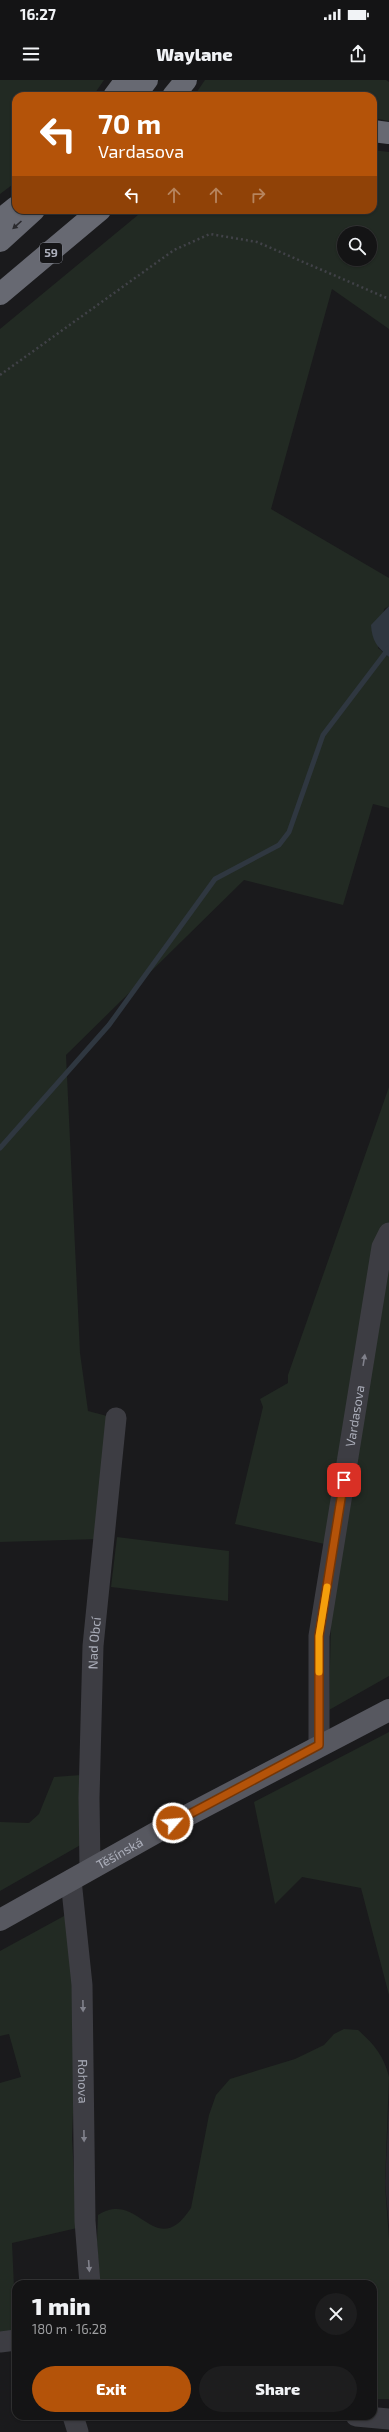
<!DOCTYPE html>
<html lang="en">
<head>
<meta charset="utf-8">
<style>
  :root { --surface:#141415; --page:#1d1d1e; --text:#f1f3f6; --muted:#9d9ea0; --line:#333334; --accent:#b45309 }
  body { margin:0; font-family:"Exo 2",sans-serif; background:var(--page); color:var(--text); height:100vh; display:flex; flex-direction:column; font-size:15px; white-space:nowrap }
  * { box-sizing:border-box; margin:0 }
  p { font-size:13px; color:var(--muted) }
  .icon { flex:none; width:22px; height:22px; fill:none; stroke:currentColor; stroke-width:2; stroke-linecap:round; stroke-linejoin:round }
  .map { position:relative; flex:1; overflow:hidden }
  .panel { position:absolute; left:12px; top:2200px; width:365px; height:140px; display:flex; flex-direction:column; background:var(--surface); border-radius:12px; box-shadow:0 1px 3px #0004,0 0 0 1px var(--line) }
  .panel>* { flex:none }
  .guide { position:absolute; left:12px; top:12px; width:365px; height:122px; border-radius:12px; box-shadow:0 1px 3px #0004,0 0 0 1px var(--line); background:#b45309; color:#fff; overflow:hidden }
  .controls { position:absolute; left:337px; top:146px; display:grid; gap:8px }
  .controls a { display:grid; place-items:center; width:40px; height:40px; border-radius:50%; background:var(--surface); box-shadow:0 1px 3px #0004,0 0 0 1px var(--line); font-size:20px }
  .pin { position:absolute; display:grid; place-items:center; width:34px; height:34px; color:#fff; margin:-17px; border-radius:8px; box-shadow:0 2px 6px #0006 }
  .me { position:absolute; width:44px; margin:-22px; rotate:63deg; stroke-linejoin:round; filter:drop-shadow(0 0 3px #0008) }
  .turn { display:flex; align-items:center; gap:14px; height:84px; padding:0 20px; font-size:18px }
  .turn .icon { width:52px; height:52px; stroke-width:2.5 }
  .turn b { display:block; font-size:28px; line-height:34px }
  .lanes { display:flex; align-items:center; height:38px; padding:0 20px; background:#0003; justify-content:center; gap:20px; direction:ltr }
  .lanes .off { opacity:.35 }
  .round { display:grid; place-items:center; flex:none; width:42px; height:42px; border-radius:21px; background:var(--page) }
  .headline { display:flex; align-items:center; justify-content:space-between; height:68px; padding:0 20px }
  h1 { font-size:24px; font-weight:800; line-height:30px }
  .action { display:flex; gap:8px; margin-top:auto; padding:8px 20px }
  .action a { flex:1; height:46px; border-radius:24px; background:var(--accent); color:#fff; font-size:16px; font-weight:800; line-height:46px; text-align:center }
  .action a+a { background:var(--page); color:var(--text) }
  .status { display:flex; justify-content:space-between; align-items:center; height:28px; padding:0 20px; background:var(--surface); direction:ltr }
  .status svg { height:11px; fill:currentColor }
  header { display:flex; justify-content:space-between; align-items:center; height:52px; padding:0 20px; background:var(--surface); font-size:18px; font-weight:800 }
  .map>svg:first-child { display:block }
  .built { fill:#262629 }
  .green { fill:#222a23; fill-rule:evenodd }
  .water { fill:#2f3740 }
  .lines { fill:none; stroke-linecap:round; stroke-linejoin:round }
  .stream { stroke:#2f3740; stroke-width:5 }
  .path { stroke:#414248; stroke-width:2.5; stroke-dasharray:2 3; stroke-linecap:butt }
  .minor { stroke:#3d3d43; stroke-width:21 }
  .major { stroke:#575860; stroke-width:22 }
  .highway { stroke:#676972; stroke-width:22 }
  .oneway { fill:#2a2a2e }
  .oneway2 { fill:#80818b }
  .route-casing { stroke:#753606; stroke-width:10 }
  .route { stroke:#b45309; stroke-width:7 }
  .slow { stroke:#f59e0b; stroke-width:7 }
  .labels { text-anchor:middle; stroke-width:4; stroke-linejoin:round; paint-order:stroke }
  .shield { fill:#151517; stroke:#7f818a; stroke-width:1 }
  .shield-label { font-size:12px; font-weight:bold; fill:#acafbb }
  .street-label { font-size:13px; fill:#acafbb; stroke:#151517 }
</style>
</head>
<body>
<div class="status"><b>16:27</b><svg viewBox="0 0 49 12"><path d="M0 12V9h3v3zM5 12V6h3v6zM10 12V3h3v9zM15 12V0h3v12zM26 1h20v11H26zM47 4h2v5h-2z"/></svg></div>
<header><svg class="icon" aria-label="menu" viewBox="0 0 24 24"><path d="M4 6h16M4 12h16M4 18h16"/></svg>Waylane<svg class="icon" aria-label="share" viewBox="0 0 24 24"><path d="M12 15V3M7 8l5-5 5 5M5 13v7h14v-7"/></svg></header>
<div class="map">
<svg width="389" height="2352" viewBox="0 0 389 2352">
  <rect width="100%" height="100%" fill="#1a1a1c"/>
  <path class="built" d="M 389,2022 L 389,2146 L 385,2104 Z"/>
  <path class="green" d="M 0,0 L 104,0 L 93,16 L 16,16 L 16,102 L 0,114 Z
    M 205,0 L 386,0 L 389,2 L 389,41 L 373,38 L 373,16 L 194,16 Z
    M 373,70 L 389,72 L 389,249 L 332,209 L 271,429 L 389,498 L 389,526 L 384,529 L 378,568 L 389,577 L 389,728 L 373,724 L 343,825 L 244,800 L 66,975 L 80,1273 L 88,1331 L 107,1336 L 98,1459 L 0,1462 L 0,249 L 144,130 L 373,130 ZM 344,153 L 370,153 L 370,179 L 344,179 Z
    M 389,1007 L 389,1596 L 329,1630 L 332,1497 L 338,1467 L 235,1444 L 263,1327 L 260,1319 L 288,1303 L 288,1295 Z
    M 117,1457 L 229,1471 L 228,1521 L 111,1507 Z
    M 389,1652 L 389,1915 L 361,1808 L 302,1797 L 275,1824 L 254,1722 Z
    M 81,1695 L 84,1763 L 0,1811 L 0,1742 L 29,1743 L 39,1734 L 54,1697 Z
    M 68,1830 L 78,1905 L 72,2058 L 77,2148 L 12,2163 L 16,2252 L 0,2255 L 0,2003 L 21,1997 L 9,1954 L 0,1956 L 0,1871 L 64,1836 Z
    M 344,1949 L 358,1950 C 374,1964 384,1976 389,1997 L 385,2104 L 389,2159 L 389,2319 L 373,2319 L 373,2204 L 100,2204 L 97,2162 L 98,2135 C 139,2108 155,2183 191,2128 L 209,2035 L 216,2015 L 230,1999 L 295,1979 L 324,1965 L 334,1954 Z"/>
  <path class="water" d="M 389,526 L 389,577 C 377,567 372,561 371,545 Z"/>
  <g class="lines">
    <path class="stream" d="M 0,1068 L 109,945 L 215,799 L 279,765 L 289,752 L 323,655 L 389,568"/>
    <path class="path" d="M 0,295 L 174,170 L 210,154 L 257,162 L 389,219"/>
    <g class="minor">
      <path id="s1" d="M 319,1665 L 319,1556 L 382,1167 L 389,1153"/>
      <path id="s2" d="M 90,1789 L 89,1718 L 93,1566 L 116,1338"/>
      <path id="s3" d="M 71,1800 L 82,1905 L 85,2141 L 90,2204"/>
      <path d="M 0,2262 L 16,2260"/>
      <path d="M 73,2336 L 78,2352"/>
      <path d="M 356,2336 L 389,2339"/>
    </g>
    <path class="major" id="s4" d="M 0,1840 L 173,1743 L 389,1630"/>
    <path class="highway" d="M 114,16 L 126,0
      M 135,16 L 147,0
      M 173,16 L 186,0
      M 373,51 L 389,53
      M 0,140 L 16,127
      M 0,161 L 34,130
      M 0,214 L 100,130"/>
  </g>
  <defs><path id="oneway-solid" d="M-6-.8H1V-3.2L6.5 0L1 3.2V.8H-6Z"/></defs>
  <use class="oneway" href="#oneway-solid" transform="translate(17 145) rotate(138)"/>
  <g class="oneway2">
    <use href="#oneway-solid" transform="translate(364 1280) rotate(-81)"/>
    <use href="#oneway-solid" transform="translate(83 1926) rotate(89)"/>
    <use href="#oneway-solid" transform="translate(84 2056) rotate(89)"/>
    <use href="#oneway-solid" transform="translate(89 2186) rotate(86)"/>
  </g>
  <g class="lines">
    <g class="route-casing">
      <path id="route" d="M 173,1743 L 319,1665 L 319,1556 L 344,1400"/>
    </g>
    <use href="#route" class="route"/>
    <path class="slow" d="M 319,1592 L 319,1556 L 327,1507"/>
  </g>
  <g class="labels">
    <rect class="shield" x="40" y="163" width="22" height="20" rx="3"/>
    <g class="shield-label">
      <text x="51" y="177">59</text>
    </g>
    <g class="street-label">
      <text dy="5" stroke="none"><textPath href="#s1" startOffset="332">Vardasova</textPath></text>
      <text dy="5" stroke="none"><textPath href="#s2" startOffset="226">Nad Obcí</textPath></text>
      <text dy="5" stroke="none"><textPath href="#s4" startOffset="137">Těšínská</textPath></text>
      <text dy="5" stroke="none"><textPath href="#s3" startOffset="202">Rohova</textPath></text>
    </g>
  </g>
</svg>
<div class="controls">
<a><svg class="icon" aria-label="search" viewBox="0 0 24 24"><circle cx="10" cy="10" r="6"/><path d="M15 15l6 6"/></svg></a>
</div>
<div class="pin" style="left:344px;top:1400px;background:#d93025"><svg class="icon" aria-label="arrive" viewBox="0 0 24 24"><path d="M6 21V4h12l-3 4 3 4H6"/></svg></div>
<svg class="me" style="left:173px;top:1743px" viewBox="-20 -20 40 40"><circle r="17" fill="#b45309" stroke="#fff" stroke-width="3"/><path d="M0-11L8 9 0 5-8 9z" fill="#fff"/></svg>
<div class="guide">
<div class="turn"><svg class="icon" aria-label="left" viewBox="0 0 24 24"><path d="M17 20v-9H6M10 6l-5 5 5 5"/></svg><div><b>70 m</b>Vardasova</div></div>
<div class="lanes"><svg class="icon" aria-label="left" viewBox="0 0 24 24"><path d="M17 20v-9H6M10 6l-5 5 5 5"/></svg><svg class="icon off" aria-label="ahead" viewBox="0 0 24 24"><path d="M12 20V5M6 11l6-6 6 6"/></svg><svg class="icon off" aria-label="ahead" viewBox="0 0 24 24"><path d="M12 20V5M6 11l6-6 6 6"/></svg><svg class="icon off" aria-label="right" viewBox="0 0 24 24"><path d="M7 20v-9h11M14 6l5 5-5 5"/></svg></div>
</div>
<section class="panel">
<div class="headline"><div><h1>1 min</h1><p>180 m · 16:28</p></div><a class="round"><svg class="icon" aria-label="close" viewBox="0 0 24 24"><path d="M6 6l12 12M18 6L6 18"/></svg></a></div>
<div class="action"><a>Exit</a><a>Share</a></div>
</section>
</div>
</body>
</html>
